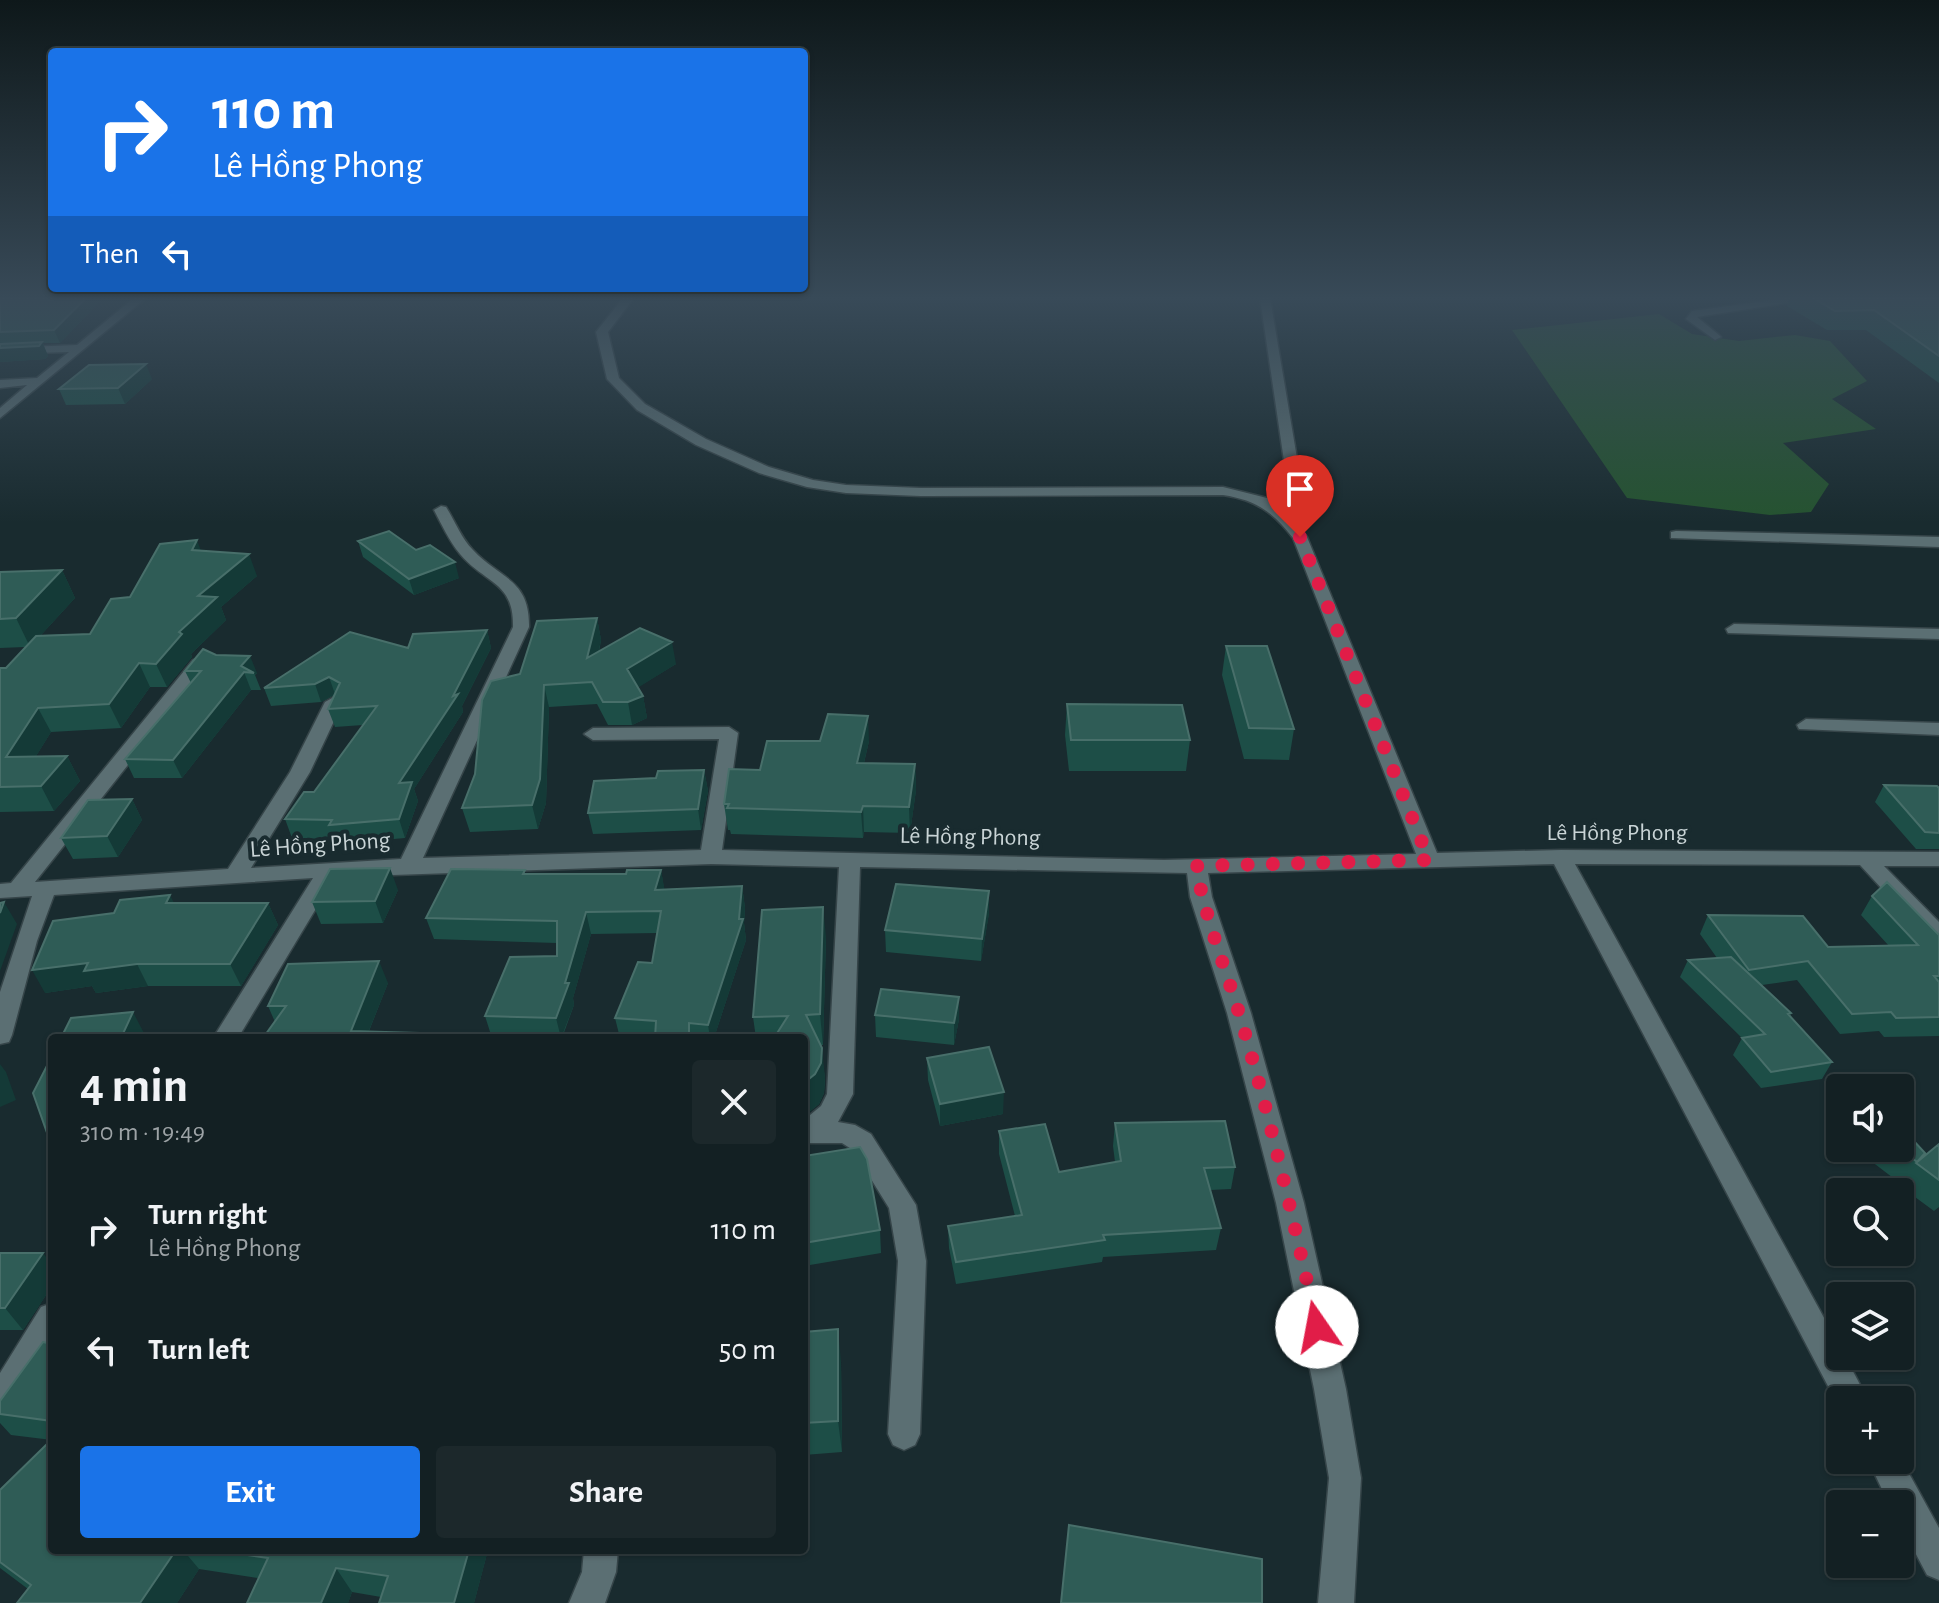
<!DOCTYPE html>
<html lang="en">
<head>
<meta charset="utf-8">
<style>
  :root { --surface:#132023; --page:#1c282b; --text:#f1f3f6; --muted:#9da3a6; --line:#323e41; --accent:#1a73e8 }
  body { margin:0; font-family:"Alegreya Sans",sans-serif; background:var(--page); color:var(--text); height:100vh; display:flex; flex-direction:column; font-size:30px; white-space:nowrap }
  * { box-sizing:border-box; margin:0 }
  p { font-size:26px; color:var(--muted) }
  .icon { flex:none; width:44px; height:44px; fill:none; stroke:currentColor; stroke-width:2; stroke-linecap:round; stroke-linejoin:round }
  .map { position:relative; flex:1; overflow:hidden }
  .details { position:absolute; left:48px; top:1034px; width:760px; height:520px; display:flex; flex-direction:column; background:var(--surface); border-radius:8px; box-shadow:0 2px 6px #0004,0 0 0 2px var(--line) }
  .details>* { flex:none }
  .hud { position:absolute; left:48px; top:48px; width:760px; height:244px; border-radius:8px; box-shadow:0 2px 6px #0004,0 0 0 2px var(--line); background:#1a73e8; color:#fff; overflow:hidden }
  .tools { position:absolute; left:1826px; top:1074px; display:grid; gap:16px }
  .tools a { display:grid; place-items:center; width:88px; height:88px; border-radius:8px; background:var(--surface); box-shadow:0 2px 6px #0004,0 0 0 2px var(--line); font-size:40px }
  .pin { position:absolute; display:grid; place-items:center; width:68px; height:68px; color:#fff; margin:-82px -34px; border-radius:50% 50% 50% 0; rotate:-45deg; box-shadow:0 0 8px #0007 }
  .pin .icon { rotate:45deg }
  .me { position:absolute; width:88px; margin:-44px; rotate:348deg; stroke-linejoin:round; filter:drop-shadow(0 0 6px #0008) }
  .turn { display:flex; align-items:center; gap:28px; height:168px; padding:0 32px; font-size:36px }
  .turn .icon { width:104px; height:104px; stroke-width:2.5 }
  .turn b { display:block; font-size:56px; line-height:68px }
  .then { display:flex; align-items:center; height:76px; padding:0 32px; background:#0003; gap:16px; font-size:30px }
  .round { display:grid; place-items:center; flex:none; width:84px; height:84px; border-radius:8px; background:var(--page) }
  .head { display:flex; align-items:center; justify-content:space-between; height:136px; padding:0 32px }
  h1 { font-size:48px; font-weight:700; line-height:60px }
  .cta { display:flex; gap:16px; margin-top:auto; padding:16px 32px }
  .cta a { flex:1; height:92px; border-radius:8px; background:var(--accent); color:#fff; font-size:32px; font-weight:700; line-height:92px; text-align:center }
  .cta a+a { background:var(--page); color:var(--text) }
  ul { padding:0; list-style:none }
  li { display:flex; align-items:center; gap:24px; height:120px; padding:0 32px }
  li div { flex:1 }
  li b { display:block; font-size:30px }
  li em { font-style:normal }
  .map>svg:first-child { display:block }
  .green { fill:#255330 }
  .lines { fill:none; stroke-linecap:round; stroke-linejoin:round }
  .minor-casing { stroke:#364549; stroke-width:3 }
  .minor { fill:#5b6f73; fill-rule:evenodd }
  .wall { fill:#1d4e47 }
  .shaded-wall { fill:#143a37 }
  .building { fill:#2f5c56; stroke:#486f6a; stroke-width:2 }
  .route { stroke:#e11d48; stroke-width:14; stroke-dasharray:0 25.2 }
  .labels { text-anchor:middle; stroke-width:8; stroke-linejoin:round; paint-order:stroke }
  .street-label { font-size:24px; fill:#c9d4d6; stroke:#192b2f }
</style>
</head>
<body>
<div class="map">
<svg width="1939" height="1603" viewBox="0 0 1939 1603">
  <rect width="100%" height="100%" fill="#192b2f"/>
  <path class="green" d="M 1659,314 L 1692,334 L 1739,341 L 1795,335 L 1830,341 L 1867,381 L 1832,399 L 1876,429 L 1783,443 L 1829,484 L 1811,512 L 1770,515 L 1627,498 L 1512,330 Z"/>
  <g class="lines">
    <g class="minor-casing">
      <path id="minor" d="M 134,298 L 146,298 L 0,418 L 0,408 L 27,385 L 0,388 L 0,380 L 37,378 L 69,352 L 0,354 L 0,348 L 77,345 Z
        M 623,298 L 634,298 L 608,332 L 619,378 L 645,404 L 706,439 L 769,467 L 813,480 L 846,485 L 921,488 L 1223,487 L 1271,499 L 1288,488 L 1260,298 L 1270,298 L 1302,488 L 1297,497 L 1280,506 L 1307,537 L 1437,853 L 1561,850 L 1939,852 L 1939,866 L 1884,866 L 1939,922 L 1939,944 L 1931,942 L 1860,865 L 1575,864 L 1840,1347 L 1840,1356 L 1845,1356 L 1868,1400 L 1840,1400 L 1840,1409 L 1554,864 L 1208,873 L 1212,897 L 1251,1013 L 1304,1203 L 1346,1389 L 1361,1478 L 1354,1603 L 1318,1603 L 1329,1478 L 1314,1389 L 1276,1203 L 1227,1013 L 1190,897 L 1187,873 L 860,867 L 853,1094 L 838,1122 L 855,1125 L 871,1134 L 916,1205 L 926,1261 L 920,1434 L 915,1445 L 904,1450 L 893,1445 L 888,1434 L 898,1261 L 889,1208 L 853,1150 L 842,1143 L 804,1143 L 804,1120 L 821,1106 L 827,1094 L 839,867 L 711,864 L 335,877 L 238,1038 L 213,1038 L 313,878 L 54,895 L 37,941 L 12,1035 L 9,1042 L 0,1044 L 0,992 L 32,896 L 0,898 L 0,884 L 11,883 L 193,660 L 205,660 L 208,664 L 35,882 L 228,869 L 290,772 L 325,702 L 334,697 L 343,702 L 310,772 L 251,868 L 401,859 L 513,627 C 514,581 485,584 460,554 C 449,541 442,525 434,510 L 441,506 L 446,507 C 455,521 461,538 473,550 C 500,579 530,579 529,627 L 423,858 L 701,850 L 719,739 L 593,740 L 584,734 L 593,728 L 729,727 L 738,733 L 722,850 L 1164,860 L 1416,854 L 1293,538 C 1273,512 1256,500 1223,495 L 921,496 L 846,493 L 807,487 L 759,473 L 696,445 L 637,410 L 607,379 L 596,332 Z
        M 1788,298 L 1818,298 L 1697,317 L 1719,335 L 1721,337 L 1715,340 L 1686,319 L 1692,311 Z
        M 1676,531 L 1939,537 L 1939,547 L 1671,538 L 1671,532 Z
        M 1734,624 L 1939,629 L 1939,639 L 1728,633 L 1726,629 Z
        M 1806,719 L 1939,723 L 1939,735 L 1799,729 L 1797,725 Z
        M 52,1303 L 52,1344 L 11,1412 L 0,1416 L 0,1373 L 41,1307 Z
        M 1900,1457 L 1939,1528 L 1939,1580 L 1927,1575 L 1900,1524 L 1900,1504 L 1889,1504 L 1868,1460 L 1900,1460 Z
        M 584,1550 L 618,1550 L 616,1572 L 605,1603 L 569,1603 L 582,1572 Z"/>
    </g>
    <use href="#minor" class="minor"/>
  </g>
  <path class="wall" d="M 0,298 L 103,298 L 60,343 L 43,343 L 48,356 L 45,359 L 0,362 Z
    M 1790,298 L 1939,298 L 1939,383 L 1866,330 L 1827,330 L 1787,306 Z
    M 152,379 L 125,404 L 66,405 L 59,389 Z
    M 358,541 L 416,550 L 459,578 L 414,595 L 363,557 Z
    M 200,550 L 257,576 L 221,607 L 226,620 L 191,654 L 192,657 L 167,687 L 150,687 L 121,728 L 51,732 L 36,756 L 67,756 L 80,781 L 54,811 L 0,812 L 0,668 L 6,668 L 25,647 L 0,648 L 0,572 L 62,570 L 75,598 L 41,635 L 90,634 L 130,597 Z
    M 597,618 L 601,640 L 599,652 L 676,664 L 638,687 L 643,696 L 647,718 L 632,725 L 608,725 L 597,704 L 549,707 L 546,803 L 538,829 L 470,832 L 462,808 L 520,674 Z
    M 487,630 L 491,648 L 462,706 L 463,712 L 414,789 L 418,801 L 405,838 L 337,844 L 335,839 L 292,838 L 285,819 L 314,792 L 363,725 L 335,727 L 328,709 L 334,695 L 321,702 L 271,706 L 264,688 L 408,648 Z
    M 1226,646 L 1294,729 L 1289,760 L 1244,759 L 1222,675 Z
    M 185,671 L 257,673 L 255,675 L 261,690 L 251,690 L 182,778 L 134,778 L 125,759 L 191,683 Z
    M 1067,704 L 1190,740 L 1186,771 L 1069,771 L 1065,735 Z
    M 869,741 L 864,763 L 915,764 L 916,790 L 910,833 L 864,832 L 863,838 L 731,834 L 730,830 L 728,830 L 724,804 L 760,770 Z
    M 704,770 L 708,791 L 701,830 L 593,834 L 588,813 L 656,778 Z
    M 1884,785 L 1939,788 L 1939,849 L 1916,849 L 1875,802 Z
    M 132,799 L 142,820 L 118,857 L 73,859 L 61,838 Z
    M 661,870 L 664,889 L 742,886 L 745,908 L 744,923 L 746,940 L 714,1038 L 620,1038 L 615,1018 L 652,963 L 657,933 L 591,934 L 573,998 L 574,1005 L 562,1038 L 492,1038 L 485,1016 L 557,956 L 557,943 L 434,939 L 426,918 L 526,874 L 626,874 Z
    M 398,890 L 383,923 L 321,924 L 312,902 Z
    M 1872,896 L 1939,935 L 1939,1036 L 1884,1037 L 1879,1031 L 1840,1034 L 1797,980 L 1762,985 L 1791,1013 L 1790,1016 L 1832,1062 L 1822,1079 L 1761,1088 L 1733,1055 L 1742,1038 L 1680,977 L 1688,960 L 1717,958 L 1700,934 L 1708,915 L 1828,947 L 1889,946 L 1861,915 Z
    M 174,903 L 268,903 L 278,925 L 241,986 L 148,986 L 96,993 L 92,986 L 45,993 L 114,913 Z
    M 989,913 L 981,961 L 886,952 L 885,930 Z
    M 826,937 L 823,1045 L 820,1045 L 825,1078 L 824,1093 L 819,1104 L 804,1116 L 804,1038 L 756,1038 L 753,1017 Z
    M 388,983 L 369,1031 L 275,1022 L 268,1006 Z
    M 875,1015 L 959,1019 L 954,1045 L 876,1037 Z
    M 927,1058 L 1003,1114 L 940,1126 L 928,1080 Z
    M 1840,1105 L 1840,1138 L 1826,1127 Z
    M 1115,1123 L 1235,1167 L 1231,1189 L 1210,1190 L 1221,1228 L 1216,1250 L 1103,1257 L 1102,1262 L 956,1284 L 949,1248 L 948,1226 L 1015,1216 L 999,1154 L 999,1131 L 1059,1172 L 1115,1162 L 1113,1146 Z
    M 1939,1144 L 1939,1207 L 1934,1211 L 1900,1186 L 1901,1184 L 1854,1148 L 1900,1148 L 1925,1153 L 1921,1159 Z
    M 804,1156 L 880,1230 L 881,1253 L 804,1266 Z
    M 0,1253 L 52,1265 L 52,1286 L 23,1330 L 0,1330 Z
    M 804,1332 L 841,1362 L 842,1452 L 804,1455 Z
    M 52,1344 L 52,1440 L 11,1435 L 0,1423 L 0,1401 Z
    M 0,1490 L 52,1550 L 488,1550 L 474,1603 L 379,1603 L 381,1597 L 352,1592 L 348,1603 L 247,1603 L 258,1578 L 199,1569 L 177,1603 L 17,1603 L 28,1589 L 0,1568 Z"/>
  <path class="shaded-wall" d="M 86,298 L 103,298 L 60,343 L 54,330 Z
    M 42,342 L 48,356 L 45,359 L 0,362 L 0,348 Z
    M 146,364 L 152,379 L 125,404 L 118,388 Z
    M 197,540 L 205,562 L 192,550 Z
    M 249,554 L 257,576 L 221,607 L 226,620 L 191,654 L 192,657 L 167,687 L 156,664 L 179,632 L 198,596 Z
    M 455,562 L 459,578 L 414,595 L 409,579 Z
    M 62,570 L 75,598 L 30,647 L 16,618 Z
    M 597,618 L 601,640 L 592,681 L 587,658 Z
    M 487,630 L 491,648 L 462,706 L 463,712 L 414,789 L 418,801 L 405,838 L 399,819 L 399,783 L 453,696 Z
    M 672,642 L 676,664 L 631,692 L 627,669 Z
    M 250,656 L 257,673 L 255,675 L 254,673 L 244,672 L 251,690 L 182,778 L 173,760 L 241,666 Z
    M 139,663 L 150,687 L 121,728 L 109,704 Z
    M 329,677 L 335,694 L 321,702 L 315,684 Z
    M 544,685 L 549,707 L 546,803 L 538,829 L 532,805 Z
    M 643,696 L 647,718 L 632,725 L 628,702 Z
    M 38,708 L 51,732 L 20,782 L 6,757 Z
    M 868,716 L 869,741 L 858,788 L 857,763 Z
    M 67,756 L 80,781 L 54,811 L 41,786 Z
    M 915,764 L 916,790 L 910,833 L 909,807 Z
    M 704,770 L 708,791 L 701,830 L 698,809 Z
    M 132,799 L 142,820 L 118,857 L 107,836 Z
    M 863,806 L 864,832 L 863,838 L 861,812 Z
    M 390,868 L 398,890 L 383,923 L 375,901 Z
    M 661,870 L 665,892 L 655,890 Z
    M 742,886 L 745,908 L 744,923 L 746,940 L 714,1038 L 710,1038 L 708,1025 L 739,919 Z
    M 989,891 L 989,913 L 981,961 L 982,939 Z
    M 170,895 L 181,917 L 166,903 Z
    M 4,902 L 17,924 L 0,971 L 0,913 Z
    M 268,903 L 278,925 L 241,986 L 230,964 Z
    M 823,907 L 826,937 L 823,1045 L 820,1014 Z
    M 586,912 L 591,934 L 573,998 L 574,1005 L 561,1038 L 556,1018 Z
    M 379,961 L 388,983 L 366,1038 L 351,1031 Z
    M 88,963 L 137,964 L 148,986 L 96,993 L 92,986 L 45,993 L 32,970 Z
    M 959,997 L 959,1019 L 954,1045 L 954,1023 Z
    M 133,1012 L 145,1035 L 144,1038 L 121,1038 Z
    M 822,1048 L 825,1078 L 824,1093 L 819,1104 L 804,1116 L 804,1083 Z
    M 0,1064 L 6,1072 L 16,1100 L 0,1107 Z
    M 1004,1092 L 1003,1114 L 940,1126 L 940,1104 Z
    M 43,1253 L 52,1265 L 52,1286 L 23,1330 L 5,1308 Z
    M 838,1329 L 841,1362 L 842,1452 L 838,1421 Z
    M 176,1550 L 183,1550 L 199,1569 L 177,1603 L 140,1603 Z
    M 469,1550 L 488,1550 L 474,1603 L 454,1603 Z
    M 336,1568 L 352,1592 L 348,1603 L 321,1603 Z"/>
  <path class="building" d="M 0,298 L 86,298 L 54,330 L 0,332 Z
    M 1813,298 L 1939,298 L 1939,356 L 1874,310 L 1835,311 Z
    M 42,342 L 39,346 L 0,348 L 0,344 Z
    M 146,364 L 118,388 L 59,389 L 89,365 Z
    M 389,531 L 416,550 L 430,545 L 455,562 L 409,579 L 358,541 Z
    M 197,540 L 192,550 L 249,554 L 198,596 L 217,597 L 179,632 L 182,634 L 156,664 L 139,663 L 109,704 L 38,708 L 6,757 L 67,756 L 41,786 L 0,787 L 0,668 L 6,668 L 36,636 L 90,634 L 111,599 L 130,597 L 160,544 Z
    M 62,570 L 16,618 L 0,619 L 0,572 Z
    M 597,618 L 587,658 L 640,628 L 672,642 L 627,669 L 643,696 L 628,702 L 603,702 L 592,682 L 544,685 L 540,779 L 532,805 L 462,808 L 475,774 L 482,700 L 491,681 L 520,674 L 537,621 Z
    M 487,630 L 453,696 L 458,694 L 399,783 L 412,782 L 399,819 L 329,825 L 332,820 L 285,819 L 304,792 L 314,792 L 377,706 L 328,709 L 340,683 L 329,677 L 315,684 L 264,688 L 350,632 L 408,648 L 413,634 Z
    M 1226,646 L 1267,646 L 1294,729 L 1249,728 Z
    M 203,649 L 216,655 L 250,656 L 241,666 L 254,673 L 244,672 L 173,760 L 125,759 L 201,671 L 185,671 Z
    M 1067,704 L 1182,705 L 1190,740 L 1071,740 Z
    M 828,714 L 868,716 L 857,763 L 915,764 L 909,807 L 863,806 L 861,812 L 727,808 L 729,804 L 724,804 L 729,769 L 760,770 L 767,741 L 820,741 Z
    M 704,770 L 698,809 L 588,813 L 594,781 L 656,778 L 658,771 Z
    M 1884,785 L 1937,786 L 1939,788 L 1939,833 L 1925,832 Z
    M 132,799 L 107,836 L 61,838 L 88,800 Z
    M 390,868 L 375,901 L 312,902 L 330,869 Z
    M 451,869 L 525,870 L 523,874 L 626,874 L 627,870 L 661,870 L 655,890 L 742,886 L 739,919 L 743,919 L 708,1025 L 689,1023 L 689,1038 L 655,1038 L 656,1021 L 615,1018 L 638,962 L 652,963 L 661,911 L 586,912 L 565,983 L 569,983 L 556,1018 L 485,1016 L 510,957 L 557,956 L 557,921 L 426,918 Z
    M 1887,882 L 1939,935 L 1939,976 L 1934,976 L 1939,982 L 1939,1017 L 1896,1018 L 1891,1012 L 1852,1014 L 1808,961 L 1749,970 L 1708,915 L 1803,916 L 1828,947 L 1918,945 L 1872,896 Z
    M 896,884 L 989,891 L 982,939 L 885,930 Z
    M 170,895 L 166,903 L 268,903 L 230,964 L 137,964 L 84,971 L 88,963 L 32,970 L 53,921 L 114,913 L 120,900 Z
    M 4,902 L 0,913 L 0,903 Z
    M 823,907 L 820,1014 L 806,1015 L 822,1048 L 821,1063 L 815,1074 L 804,1083 L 804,1038 L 774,1038 L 788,1016 L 753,1017 L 762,910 Z
    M 1731,957 L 1791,1013 L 1788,1014 L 1832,1062 L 1771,1072 L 1742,1038 L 1765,1034 L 1688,960 Z
    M 379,961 L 351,1031 L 418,1033 L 415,1038 L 263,1038 L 286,1006 L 268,1006 L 288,964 Z
    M 881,989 L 959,997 L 954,1023 L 875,1015 Z
    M 133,1012 L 121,1038 L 61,1038 L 71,1018 Z
    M 989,1047 L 1004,1092 L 940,1104 L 927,1058 Z
    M 52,1056 L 52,1147 L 33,1093 Z
    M 1225,1121 L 1235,1167 L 1204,1168 L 1221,1228 L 1103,1235 L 1105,1240 L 956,1262 L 948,1226 L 1022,1215 L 999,1131 L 1045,1124 L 1059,1172 L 1121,1161 L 1115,1123 Z
    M 1900,1126 L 1925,1153 L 1917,1162 L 1899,1148 L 1900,1148 Z
    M 1939,1144 L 1939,1180 L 1916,1163 Z
    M 860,1147 L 867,1159 L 880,1230 L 804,1243 L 804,1156 Z
    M 0,1253 L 43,1253 L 5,1308 L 0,1308 Z
    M 838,1329 L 838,1421 L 804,1423 L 804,1332 Z
    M 43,1342 L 52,1344 L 52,1421 L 0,1414 L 0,1401 Z
    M 48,1443 L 52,1446 L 52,1550 L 176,1550 L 140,1603 L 17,1603 L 31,1585 L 0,1562 L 0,1490 Z
    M 1069,1525 L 1262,1559 L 1262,1603 L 1061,1603 Z
    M 213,1550 L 469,1550 L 454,1603 L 379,1603 L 388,1576 L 336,1568 L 321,1603 L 247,1603 L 268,1558 Z"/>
  <linearGradient id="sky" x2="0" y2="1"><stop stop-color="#0e181a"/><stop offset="0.57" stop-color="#384a58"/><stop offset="1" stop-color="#384a58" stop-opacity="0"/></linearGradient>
  <rect width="1939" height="523" fill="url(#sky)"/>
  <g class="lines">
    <path class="route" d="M 1300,537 L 1429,860 L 1196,866 C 1205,917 1224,964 1239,1013 C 1270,1116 1294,1222 1317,1327"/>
  </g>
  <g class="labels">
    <g class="street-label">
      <text x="1617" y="840">Lê Hồng Phong</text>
      <text transform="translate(970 836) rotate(1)" y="8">Lê Hồng Phong</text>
      <text transform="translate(320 844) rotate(-4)" y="8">Lê Hồng Phong</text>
    </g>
  </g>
</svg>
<div class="tools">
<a><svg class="icon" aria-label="sound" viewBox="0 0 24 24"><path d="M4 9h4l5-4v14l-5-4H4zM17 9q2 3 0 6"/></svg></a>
<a><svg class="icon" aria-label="search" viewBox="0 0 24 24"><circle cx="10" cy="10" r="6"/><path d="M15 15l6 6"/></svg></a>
<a><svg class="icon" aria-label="layers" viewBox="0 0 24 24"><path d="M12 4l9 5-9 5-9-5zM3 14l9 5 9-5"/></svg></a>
<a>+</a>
<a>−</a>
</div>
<div class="pin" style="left:1300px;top:537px;background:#d93025"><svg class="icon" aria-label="arrive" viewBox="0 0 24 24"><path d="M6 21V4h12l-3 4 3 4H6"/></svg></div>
<svg class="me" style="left:1317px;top:1327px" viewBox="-20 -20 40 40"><circle r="19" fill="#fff"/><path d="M0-13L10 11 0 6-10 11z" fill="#e11d48"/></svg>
<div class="hud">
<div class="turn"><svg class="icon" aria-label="right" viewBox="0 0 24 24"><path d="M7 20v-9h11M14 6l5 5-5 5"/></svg><div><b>110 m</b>Lê Hồng Phong</div></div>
<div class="then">Then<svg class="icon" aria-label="left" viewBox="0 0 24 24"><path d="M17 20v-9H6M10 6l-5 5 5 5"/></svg></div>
</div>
<section class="details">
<div class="head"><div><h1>4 min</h1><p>310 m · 19:49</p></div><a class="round"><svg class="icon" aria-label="close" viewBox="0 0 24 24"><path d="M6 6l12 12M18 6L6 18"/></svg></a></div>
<ul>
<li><svg class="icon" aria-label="right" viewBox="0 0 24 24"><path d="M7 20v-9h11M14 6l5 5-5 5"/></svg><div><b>Turn right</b><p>Lê Hồng Phong</p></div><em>110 m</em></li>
<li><svg class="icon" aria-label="left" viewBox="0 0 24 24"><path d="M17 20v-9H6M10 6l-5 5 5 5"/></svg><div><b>Turn left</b></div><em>50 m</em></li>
</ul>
<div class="cta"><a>Exit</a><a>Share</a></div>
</section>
</div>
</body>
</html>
